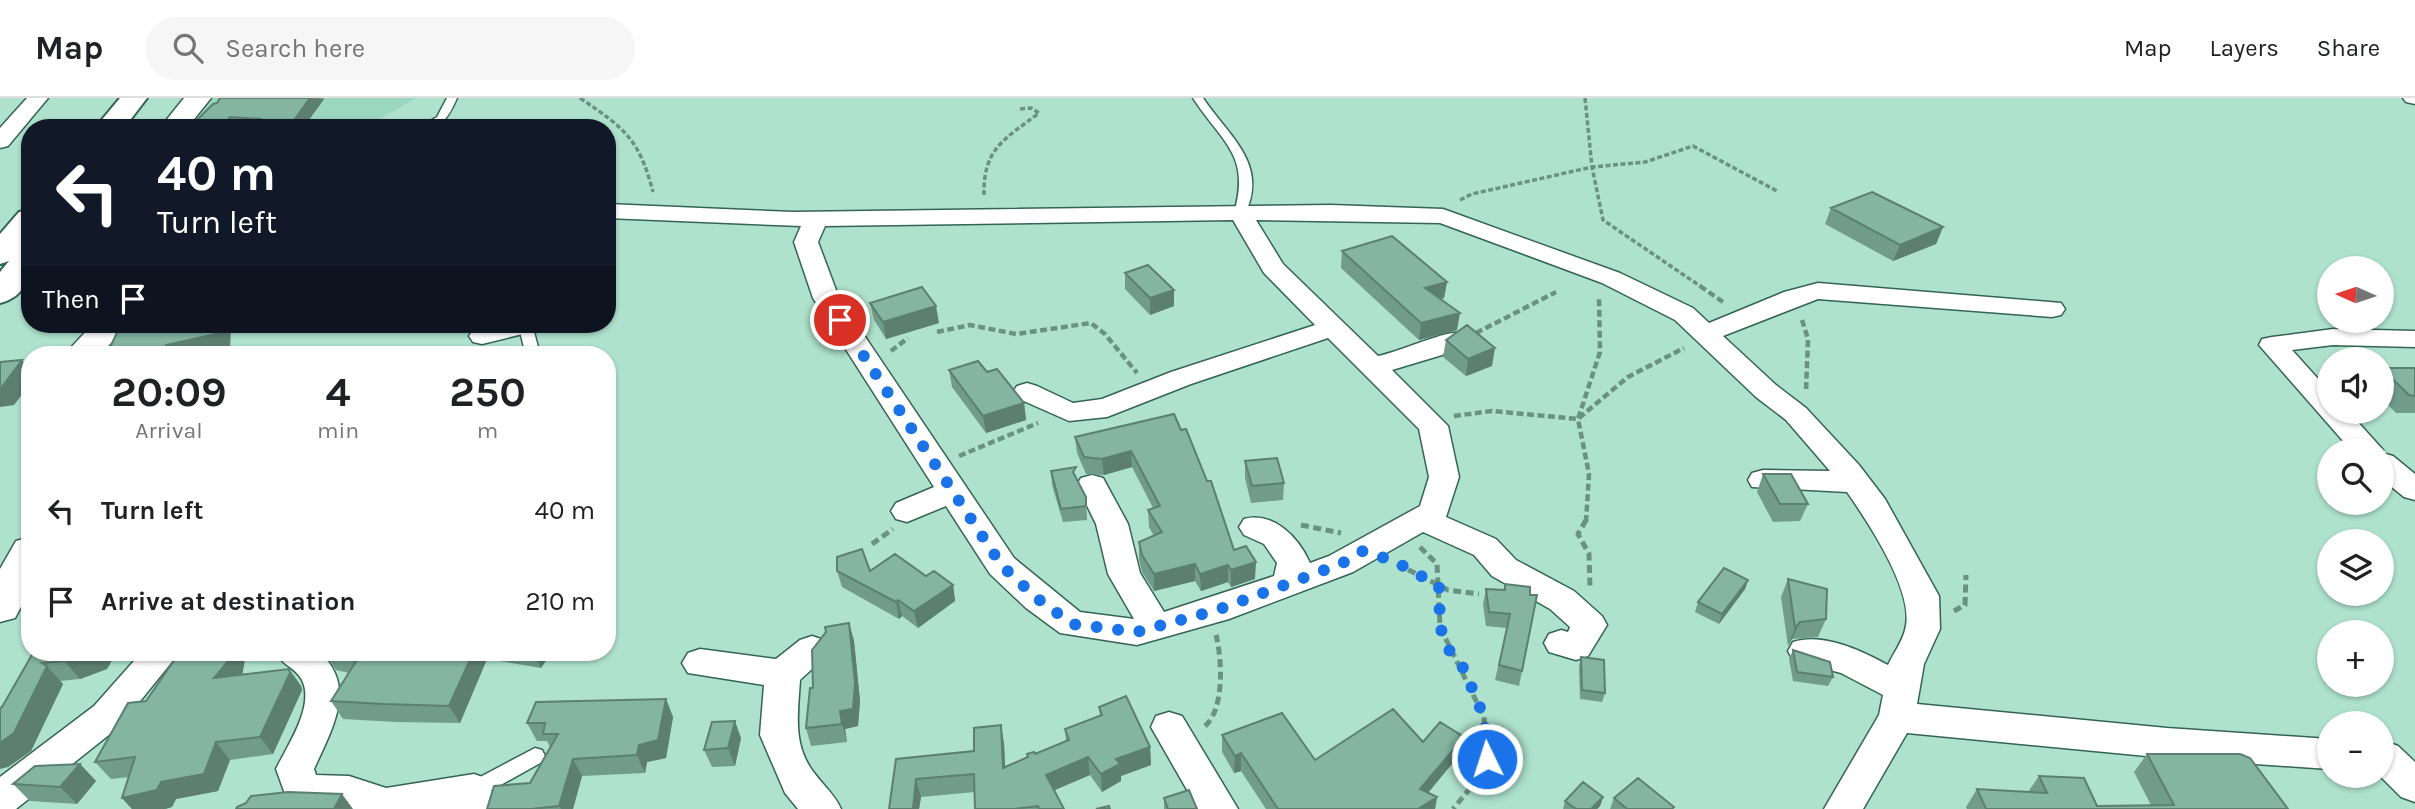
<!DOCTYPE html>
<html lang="en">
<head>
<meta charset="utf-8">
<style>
  :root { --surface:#fff; --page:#f6f6f6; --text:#202124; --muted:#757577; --line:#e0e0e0 }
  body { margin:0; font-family:Karla,sans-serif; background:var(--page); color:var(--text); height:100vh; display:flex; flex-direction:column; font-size:26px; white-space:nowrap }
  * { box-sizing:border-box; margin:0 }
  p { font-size:23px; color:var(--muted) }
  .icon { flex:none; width:38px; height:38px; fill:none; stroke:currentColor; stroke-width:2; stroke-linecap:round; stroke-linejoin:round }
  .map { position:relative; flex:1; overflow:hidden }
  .panel { position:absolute; left:21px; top:248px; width:595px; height:315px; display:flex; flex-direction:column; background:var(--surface); border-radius:28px; box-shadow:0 2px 5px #0004 }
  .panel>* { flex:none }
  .hud { position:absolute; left:21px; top:21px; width:595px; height:214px; border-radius:28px; box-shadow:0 2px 5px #0004; background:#111827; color:#fff; overflow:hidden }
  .needle { width:46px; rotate:273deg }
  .fabs { position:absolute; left:2317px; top:158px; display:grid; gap:14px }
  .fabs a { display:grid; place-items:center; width:77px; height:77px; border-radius:50%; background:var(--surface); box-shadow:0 2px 5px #0004; font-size:35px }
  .pin { position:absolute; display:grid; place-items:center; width:60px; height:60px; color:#fff; margin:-30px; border:4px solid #fff; border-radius:50%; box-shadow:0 2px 7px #0007 }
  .me { position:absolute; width:77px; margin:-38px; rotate:356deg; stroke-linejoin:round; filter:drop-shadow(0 0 5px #0008) }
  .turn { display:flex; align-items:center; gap:24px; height:147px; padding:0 21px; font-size:32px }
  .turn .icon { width:91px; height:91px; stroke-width:2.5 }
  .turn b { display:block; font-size:49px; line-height:60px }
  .then { display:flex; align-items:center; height:66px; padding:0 21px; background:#0003; gap:14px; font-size:26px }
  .eta { display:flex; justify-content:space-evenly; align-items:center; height:119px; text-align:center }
  .eta b { font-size:42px; font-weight:700; line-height:49px }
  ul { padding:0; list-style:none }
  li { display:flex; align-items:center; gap:21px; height:91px; padding:0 21px }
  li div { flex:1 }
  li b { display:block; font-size:26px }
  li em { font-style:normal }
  header { display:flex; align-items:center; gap:42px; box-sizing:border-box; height:98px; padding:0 35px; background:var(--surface); border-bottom:2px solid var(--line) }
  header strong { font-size:33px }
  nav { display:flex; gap:38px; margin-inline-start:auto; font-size:24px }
  .search { width:490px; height:63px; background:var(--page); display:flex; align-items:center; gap:18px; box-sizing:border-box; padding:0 24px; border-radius:38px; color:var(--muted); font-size:26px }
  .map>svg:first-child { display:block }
  .built { fill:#9bd6c0 }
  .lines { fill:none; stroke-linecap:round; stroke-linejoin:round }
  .service-casing { stroke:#346453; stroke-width:3 }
  .minor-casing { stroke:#346453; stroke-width:3 }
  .tertiary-casing { stroke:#346453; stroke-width:3 }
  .motorway-casing { stroke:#346453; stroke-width:4 }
  .path-far2 { stroke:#6a9282; stroke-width:3.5; stroke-dasharray:5 2.5; stroke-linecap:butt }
  .path-far1 { stroke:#6a9282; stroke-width:4.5; stroke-dasharray:7 3.5; stroke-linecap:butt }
  .path { stroke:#6a9282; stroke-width:5; stroke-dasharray:8 4.5; stroke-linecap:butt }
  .service { fill:#fff; fill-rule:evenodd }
  .minor { fill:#fff; fill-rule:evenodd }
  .tertiary { fill:#fff; fill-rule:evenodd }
  .motorway { fill:#fff; fill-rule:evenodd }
  .wall { fill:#719c8a }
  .shaded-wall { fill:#5c7f71 }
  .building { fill:#83b5a1; stroke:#5c7f71; stroke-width:2 }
  .route { stroke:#1a73e8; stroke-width:12; stroke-dasharray:0 21.6 }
</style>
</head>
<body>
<header>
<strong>Map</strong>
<div class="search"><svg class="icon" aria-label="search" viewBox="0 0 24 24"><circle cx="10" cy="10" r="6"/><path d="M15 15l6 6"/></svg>Search here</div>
<nav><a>Map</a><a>Layers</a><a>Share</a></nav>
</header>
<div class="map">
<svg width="2415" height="711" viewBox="0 0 2415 711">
  <rect width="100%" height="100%" fill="#aee2cd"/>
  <path class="built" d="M 198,0 L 416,0 L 364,30 L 173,30 Z"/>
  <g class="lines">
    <g class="service-casing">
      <path id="service" d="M 447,0 L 457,0 C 448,20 443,30 419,30 L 437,19 Z
        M 1193,0 L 1203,0 C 1229,39 1270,66 1244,118 L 1236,118 L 1234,115 C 1251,56 1222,45 1193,0 Z
        M 518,226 L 532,226 L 540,257 L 526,257 Z
        M 535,650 L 542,652 L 545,658 L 542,664 L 481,698 L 474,701 L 467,698 L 464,692 L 467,686 Z"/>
    </g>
    <g class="minor-casing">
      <path id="minor" d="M 27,0 L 48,0 L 8,48 L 0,50 L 0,30 Z
        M 2403,0 L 2415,0 L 2415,6 L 2406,4 Z
        M 607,106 L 793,114 L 1331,107 L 1443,111 L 1620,175 L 1693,210 L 1709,225 L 1784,194 L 1818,185 L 2061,205 L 2065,211 L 2061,217 L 2052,219 L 1818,201 L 1723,238 L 1776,287 L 1806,310 L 1859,367 L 1885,401 L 1939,498 L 1940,531 L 1924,566 L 1917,606 L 2167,630 L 2329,641 L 2329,671 L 2167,660 L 1907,635 L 1863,711 L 1824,711 L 1879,617 L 1883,597 L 1841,575 L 1793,562 L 1788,553 L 1793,544 C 1823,534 1862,553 1888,567 C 1893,556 1902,544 1905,532 C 1916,496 1868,424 1847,394 L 1752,389 L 1748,382 L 1752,375 L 1763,372 L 1830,373 L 1786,322 L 1756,299 L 1675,222 L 1602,185 L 1440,125 L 1256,122 L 1283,166 L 1378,258 C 1399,254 1446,232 1460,235 L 1464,241 L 1442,257 L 1392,272 L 1448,328 L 1459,379 L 1446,419 L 1496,441 L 1516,462 L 1574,493 L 1602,518 L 1607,527 L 1588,558 L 1576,562 L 1549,554 L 1544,545 L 1549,536 L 1561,532 L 1568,534 L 1570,529 L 1550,511 L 1492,478 L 1474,457 L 1423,434 L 1353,474 L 1229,521 L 1137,547 L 1060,535 L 1026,510 L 990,476 L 946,408 L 907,424 L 896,421 L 891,413 L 896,405 L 934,389 L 813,200 L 794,144 L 801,128 L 607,120 ZM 1233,122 L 1264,175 L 1315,227 L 1171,274 L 1102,301 L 1073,305 L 1037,288 L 1027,285 L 1017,288 L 1013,294 L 1017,300 L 1069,323 L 1107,319 L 1191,286 L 1328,240 L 1419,331 L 1429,379 L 1420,408 L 1329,458 L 1310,465 C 1299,440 1274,413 1244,421 L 1239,429 L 1244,437 L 1264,446 L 1277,465 L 1274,478 L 1164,514 L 1140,475 L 1128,426 L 1103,380 L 1092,377 L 1081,380 L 1077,387 L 1096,426 L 1108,476 L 1134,521 L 1080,514 L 1014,460 L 839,200 L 818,144 L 825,128 Z
        M 499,226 L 538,226 L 539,227 L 535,233 L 482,246 L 473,244 L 469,238 L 473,232 Z
        M 2333,231 L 2415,233 L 2415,249 L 2333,247 L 2292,252 L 2329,293 L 2329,313 L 2348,313 L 2383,352 L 2382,354 L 2351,352 L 2259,247 L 2262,241 L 2272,239 Z
        M 2382,355 L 2393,358 L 2415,376 L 2415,402 L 2404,399 L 2382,381 Z
        M 812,538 L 824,542 L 829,551 L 824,560 L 800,582 C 798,615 792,648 815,676 C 824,688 835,697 841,711 L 798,711 L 785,695 L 760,637 L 764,587 L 688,575 L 682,565 L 688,555 L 700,551 L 776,561 L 800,542 Z
        M 141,555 L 179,555 L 120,628 L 16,711 L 0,711 L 0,679 L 94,608 Z
        M 276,555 L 320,555 C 358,589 331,633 314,671 L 316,677 L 349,678 L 386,690 L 474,676 L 488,681 L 497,711 L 351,711 L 302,709 L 288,704 L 276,671 C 287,648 315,608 302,582 C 296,570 282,567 276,555 Z
        M 1169,614 L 1182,618 L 1238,711 L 1198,711 L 1151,629 L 1156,618 Z
        M 2385,643 L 2398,648 L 2415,664 L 2415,704 L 2401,699 L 2379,677 L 2382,677 L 2382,645 Z"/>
    </g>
    <g class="tertiary-casing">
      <path id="tertiary" d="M 184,0 L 211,0 L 187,30 L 160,30 Z
        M 93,226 L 130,226 L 99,257 L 64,257 Z
        M 30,439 L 30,492 L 15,520 L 0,524 L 0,471 L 16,443 Z"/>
    </g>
    <g class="motorway-casing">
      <path id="motorway" d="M 120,0 L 147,0 L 124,30 L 95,30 Z
        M 30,112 L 30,141 L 22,151 L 30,148 C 30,174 29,198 0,205 L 0,174 L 9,163 L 0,166 L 0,136 L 19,114 Z"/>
    </g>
    <path class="path-far2" d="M 580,0 C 624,30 639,40 653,94
      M 1585,0 L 1592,69 L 1603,122 L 1703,190
      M 984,97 C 983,50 1005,41 1039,15 L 1031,10 L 1019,11
      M 1460,102 L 1472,96 L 1592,69 L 1645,64 L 1693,48 L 1777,93"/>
    <path class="path-far1" d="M 1700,188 L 1723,204
      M 1802,222 L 1808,241 L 1806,293
      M 937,234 L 970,227 L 1016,236 L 1091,225 L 1105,236 L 1137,275
      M 1476,235 L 1556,194
      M 891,253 L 908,240
      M 1454,318 L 1492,313 L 1578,321
      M 1579,320 L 1628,279 L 1684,250
      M 959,358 L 1038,325
      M 1586,424 L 1589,376 L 1578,321 L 1600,254 L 1599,198"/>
    <path class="path" d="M 1586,422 L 1578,436 L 1589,456 L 1590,490
      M 1301,427 L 1341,435
      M 872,446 L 893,431
      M 1420,449 L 1437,466 L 1440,529 L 1484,619 L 1487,661 L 1472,688 L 1453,711
      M 1397,466 L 1448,492 L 1479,496
      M 1954,513 L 1965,507 L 1966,477
      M 1205,628 C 1225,611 1222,560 1216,537"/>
    <use href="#service" class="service"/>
    <use href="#minor" class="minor"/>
    <use href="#tertiary" class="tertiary"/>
    <use href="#motorway" class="motorway"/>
  </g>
  <path class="wall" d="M 220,0 L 323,0 L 324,1 L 303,30 L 189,30 L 217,5 Z
    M 1831,110 L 1943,129 L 1936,146 L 1893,163 L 1825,126 Z
    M 1342,153 L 1447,184 L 1444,200 L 1440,201 L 1457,232 L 1419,242 L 1341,170 Z
    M 1125,175 L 1174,208 L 1150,217 L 1125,191 Z
    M 870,205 L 939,225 L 886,241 L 874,222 Z
    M 1446,242 L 1492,268 L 1466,278 L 1443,259 Z
    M 2382,270 L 2415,270 L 2415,315 L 2396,315 L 2382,301 Z
    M 949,272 L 987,274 L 1024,305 L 1026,322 L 986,335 L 952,289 Z
    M 1174,316 L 1234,452 L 1255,481 L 1231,489 L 1228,484 L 1201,493 L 1195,483 L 1154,493 L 1142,474 L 1139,461 L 1139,444 L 1154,438 L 1149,429 L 1148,412 L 1153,410 L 1132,369 L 1104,377 L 1086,376 L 1077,355 L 1075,339 Z
    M 1245,363 L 1284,385 L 1283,402 L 1251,405 L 1245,380 Z
    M 1051,373 L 1077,381 L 1086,399 L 1087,422 L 1063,424 L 1052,387 Z
    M 1763,376 L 1808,406 L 1800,423 L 1773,424 L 1757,394 Z
    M 837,473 L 870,473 L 926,478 L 953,487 L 955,503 L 918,530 L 902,518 L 899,521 L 842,489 Z
    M 1788,481 L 1826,521 L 1818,539 L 1792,541 L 1788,548 L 1781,499 Z
    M 1748,482 L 1745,491 L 1719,526 L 1695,514 L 1698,504 Z
    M 1505,486 L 1522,573 L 1519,588 L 1495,582 L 1507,530 L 1486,528 L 1483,506 L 1486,491 L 1503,492 Z
    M 849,525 L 854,543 L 860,603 L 858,628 L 845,631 L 847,644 L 811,648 L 806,630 L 813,590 Z
    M 1793,552 L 1833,579 L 1828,588 L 1793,583 L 1789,561 Z
    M 33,555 L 116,555 L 107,571 L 80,581 L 60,583 L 63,586 L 31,653 L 8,669 L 2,609 Z
    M 188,555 L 246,555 L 242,576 L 289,571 L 301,588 L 302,592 L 273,656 L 230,662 L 218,693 L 176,701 L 172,709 L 165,711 L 132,711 L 122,700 L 129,679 L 111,681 L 95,664 L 146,603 L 185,561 Z
    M 324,555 L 551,555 L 541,570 L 487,561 L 460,625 L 396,624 L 343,621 L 331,603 L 349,575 L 336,572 Z
    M 1581,559 L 1605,595 L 1602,604 L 1580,601 L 1579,568 Z
    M 666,601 L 673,619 L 666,660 L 647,664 L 645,675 L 582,678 L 573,711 L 487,711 L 530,685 L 550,649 L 547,643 L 537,643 L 527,625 Z
    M 1099,609 L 1150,649 L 1151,667 L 1121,678 L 1121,683 L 1102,694 L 1090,677 L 1054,692 L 1064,711 L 975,711 L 975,694 L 921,699 L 919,711 L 889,711 L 896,661 L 974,653 L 1004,645 L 1005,669 L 1066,643 L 1065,631 L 1100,618 Z
    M 1222,637 L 1315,662 L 1423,644 L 1460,656 L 1428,695 L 1437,699 L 1435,711 L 1266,711 L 1241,673 L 1234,675 L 1222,654 Z
    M 741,640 L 735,668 L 712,669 L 704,652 Z
    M 2147,656 L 2288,711 L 1967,711 L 1966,709 L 1977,691 L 2028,694 L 2039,678 L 2097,708 L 2151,707 L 2134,674 Z
    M 80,666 L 96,683 L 77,706 L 30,703 L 13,686 Z
    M 1603,699 L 1600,708 L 1597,711 L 1563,711 L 1565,703 Z
    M 1164,700 L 1197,711 L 1164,711 Z
    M 1614,700 L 1673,711 L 1610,711 Z"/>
  <path class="shaded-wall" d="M 310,0 L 324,1 L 303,30 L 286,30 Z
    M 230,19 L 236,30 L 220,30 Z
    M 1943,129 L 1936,146 L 1893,163 L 1900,147 Z
    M 1447,184 L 1444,200 L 1423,207 L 1425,190 Z
    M 1174,192 L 1174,208 L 1150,217 L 1150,200 Z
    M 936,208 L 939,225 L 886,241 L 883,224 Z
    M 1460,215 L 1457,232 L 1419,242 L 1421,225 Z
    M 220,226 L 231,226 L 230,252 L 208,257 L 164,257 L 166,247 Z
    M 1495,250 L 1492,268 L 1466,278 L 1468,261 Z
    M 125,251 L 129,257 L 108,257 L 107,256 Z
    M 22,262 L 30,272 L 30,286 L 14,307 L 0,309 L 0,290 Z
    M 1024,305 L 1026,322 L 986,335 L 983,318 Z
    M 1131,353 L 1132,369 L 1104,377 L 1102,361 Z
    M 1256,464 L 1255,481 L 1231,489 L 1231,472 Z
    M 1195,466 L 1195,483 L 1154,493 L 1154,476 Z
    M 1228,467 L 1228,484 L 1201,493 L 1200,476 Z
    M 1748,482 L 1745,491 L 1719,526 L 1722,516 Z
    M 953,487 L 955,503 L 918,530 L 914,513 Z
    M 898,502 L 902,518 L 899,521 L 896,504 Z
    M 1800,524 L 1792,541 L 1788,548 L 1795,530 Z
    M 849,525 L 854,543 L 860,603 L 858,628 L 845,631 L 847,644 L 842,626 L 840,613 Z
    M 89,555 L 116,555 L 107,571 L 80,581 L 64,563 Z
    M 230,555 L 246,555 L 242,579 L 214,580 Z
    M 473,555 L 484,555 L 487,561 L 460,625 L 449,608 Z
    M 534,555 L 551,555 L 541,570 Z
    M 47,568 L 63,586 L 31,653 L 8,669 L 0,671 L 0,645 Z
    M 289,571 L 301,588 L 302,592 L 273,656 L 260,639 Z
    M 666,601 L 673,619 L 666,660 L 647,664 L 645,675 L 637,657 L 639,647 Z
    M 735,623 L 741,640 L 735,668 L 728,650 Z
    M 1001,627 L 1004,645 L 1006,688 L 1003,670 Z
    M 1464,639 L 1460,656 L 1417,708 L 1420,691 Z
    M 216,644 L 230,662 L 218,693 L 176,701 L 172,709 L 165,711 L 132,711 L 122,700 L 161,684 Z
    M 1150,649 L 1151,667 L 1121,678 L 1121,683 L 1102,694 L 1101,676 L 1116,661 Z
    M 1241,655 L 1241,673 L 1234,675 L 1235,658 Z
    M 1088,659 L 1090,677 L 1048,695 L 1046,677 Z
    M 573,661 L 582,678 L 573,711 L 561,711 L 559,708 Z
    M 80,666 L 96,683 L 77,706 L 60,689 Z
    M 916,681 L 921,699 L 919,711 L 913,711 Z
    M 342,696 L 353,711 L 334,711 Z
    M 1437,699 L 1435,711 L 1418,711 Z
    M 1603,699 L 1600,708 L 1597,711 L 1591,711 Z"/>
  <path class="building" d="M 220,0 L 310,0 L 289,29 L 264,30 L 261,21 L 230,19 L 220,30 L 189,30 L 213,6 L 217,5 Z
    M 1872,94 L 1943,129 L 1900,147 L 1831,110 Z
    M 1392,138 L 1447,184 L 1425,190 L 1460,215 L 1421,225 L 1342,153 Z
    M 1148,167 L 1174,192 L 1150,200 L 1125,175 Z
    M 922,189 L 936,208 L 883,224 L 870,205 Z
    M 121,226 L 220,226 L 220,235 L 166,247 L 164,257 L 157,257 L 158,255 L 149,257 L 123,257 L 125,251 L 107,256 Z
    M 1467,227 L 1495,250 L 1468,261 L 1446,242 Z
    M 22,262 L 1,290 L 0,290 L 0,264 Z
    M 978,263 L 987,274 L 997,271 L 1024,305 L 983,318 L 949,272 Z
    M 2382,270 L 2415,270 L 2415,298 L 2409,297 L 2382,271 Z
    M 1174,316 L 1181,332 L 1186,331 L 1207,383 L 1211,383 L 1234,452 L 1246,448 L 1256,464 L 1231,472 L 1228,467 L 1200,476 L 1195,466 L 1154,476 L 1142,457 L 1139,444 L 1162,434 L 1148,412 L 1160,408 L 1131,353 L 1102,361 L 1084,359 L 1075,339 Z
    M 1277,360 L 1284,385 L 1252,388 L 1245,363 Z
    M 1076,369 L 1073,374 L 1086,399 L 1086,408 L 1061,411 L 1051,373 Z
    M 1763,376 L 1791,376 L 1808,406 L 1780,406 Z
    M 862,451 L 870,473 L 895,456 L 926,478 L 934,473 L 953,487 L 914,513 L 898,502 L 896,504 L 837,473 L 837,459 Z
    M 1724,470 L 1748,482 L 1722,516 L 1698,504 Z
    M 1788,481 L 1827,491 L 1826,521 L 1800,524 L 1795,530 Z
    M 1505,486 L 1530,489 L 1530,497 L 1537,497 L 1522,573 L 1499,567 L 1510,516 L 1489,514 L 1486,491 L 1505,492 Z
    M 849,525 L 855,585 L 853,611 L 840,613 L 842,626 L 806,630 L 810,590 L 813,590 L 812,552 L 826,534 L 825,529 Z
    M 1793,552 L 1830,564 L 1833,579 L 1797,574 Z
    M 33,555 L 89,555 L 64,563 L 42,565 L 47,568 L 14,635 L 0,645 L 0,610 L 2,609 Z
    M 188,555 L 230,555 L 229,562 L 214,580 L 289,571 L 290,575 L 260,639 L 216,644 L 204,676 L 161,684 L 157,692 L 122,700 L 135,659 L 95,664 L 128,605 L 146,603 L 175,561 L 185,561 Z
    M 325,555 L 473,555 L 449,608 L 384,606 L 331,603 L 357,562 Z
    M 1581,559 L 1604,562 L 1605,595 L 1582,592 Z
    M 1126,598 L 1150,649 L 1116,661 L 1120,666 L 1101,676 L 1088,659 L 1046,677 L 1064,711 L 1039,711 L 1038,708 L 1013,711 L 975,711 L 974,676 L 916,681 L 913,711 L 889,711 L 896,661 L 974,653 L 974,630 L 1001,627 L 1003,670 L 1028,659 L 1027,656 L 1034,654 L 1035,656 L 1069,642 L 1065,631 L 1102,617 L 1099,609 Z
    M 666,601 L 658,642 L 639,647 L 637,657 L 573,661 L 559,708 L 531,711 L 487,711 L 494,688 L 530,685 L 558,636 L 543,636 L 545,625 L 527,625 L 536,604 Z
    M 1393,611 L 1423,644 L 1440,624 L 1464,639 L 1420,691 L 1437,699 L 1418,711 L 1278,711 L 1241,655 L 1235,658 L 1222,637 L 1282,615 L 1315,662 Z
    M 735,623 L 728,650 L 704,652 L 712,624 Z
    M 2147,656 L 2240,656 L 2250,660 L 2288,711 L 1986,711 L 1977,691 L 2047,695 L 2039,678 L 2084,680 L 2097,708 L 2174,707 Z
    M 80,666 L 60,689 L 13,686 L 35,668 Z
    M 1638,680 L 1674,709 L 1672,711 L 1627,711 L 1614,700 Z
    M 1583,684 L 1603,699 L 1591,711 L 1576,711 L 1565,703 Z
    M 1189,692 L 1197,711 L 1168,711 L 1164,700 Z
    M 288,694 L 342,696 L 334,711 L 236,711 L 237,709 L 246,705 L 251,698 Z
    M 1109,708 L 1110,711 L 1096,711 Z"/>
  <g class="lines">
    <path class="route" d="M 840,222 L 1002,468 L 1038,501 L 1072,526 L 1137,534 L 1217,512 L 1341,466 L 1363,453 L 1394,463 L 1439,488 L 1440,529 L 1449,552 L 1464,571 L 1484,619 L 1487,661"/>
  </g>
</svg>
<div class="fabs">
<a><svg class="needle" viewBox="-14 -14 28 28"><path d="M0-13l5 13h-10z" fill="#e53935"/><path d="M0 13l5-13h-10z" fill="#757577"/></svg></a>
<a><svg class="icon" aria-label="sound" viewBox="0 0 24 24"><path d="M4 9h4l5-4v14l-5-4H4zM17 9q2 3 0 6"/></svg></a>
<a><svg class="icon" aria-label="search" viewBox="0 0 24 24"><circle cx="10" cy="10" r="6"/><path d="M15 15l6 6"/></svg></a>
<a><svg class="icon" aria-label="layers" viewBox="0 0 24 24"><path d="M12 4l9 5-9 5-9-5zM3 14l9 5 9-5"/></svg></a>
<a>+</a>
<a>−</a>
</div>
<div class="pin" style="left:840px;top:222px;background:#d93025"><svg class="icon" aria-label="arrive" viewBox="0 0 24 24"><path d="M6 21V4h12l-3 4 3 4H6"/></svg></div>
<svg class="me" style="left:1487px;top:661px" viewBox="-20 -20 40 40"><circle r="17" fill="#1a73e8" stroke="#fff" stroke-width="3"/><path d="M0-11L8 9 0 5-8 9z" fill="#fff"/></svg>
<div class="hud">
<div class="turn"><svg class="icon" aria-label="left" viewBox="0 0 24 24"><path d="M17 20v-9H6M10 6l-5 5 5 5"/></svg><div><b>40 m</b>Turn left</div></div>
<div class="then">Then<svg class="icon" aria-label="arrive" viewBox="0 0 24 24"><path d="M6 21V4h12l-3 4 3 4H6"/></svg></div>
</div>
<section class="panel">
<div class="eta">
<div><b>20:09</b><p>Arrival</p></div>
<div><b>4</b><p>min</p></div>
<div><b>250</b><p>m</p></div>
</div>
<ul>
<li><svg class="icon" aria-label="left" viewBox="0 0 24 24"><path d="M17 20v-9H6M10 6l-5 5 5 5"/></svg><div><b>Turn left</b></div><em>40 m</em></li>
<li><svg class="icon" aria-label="arrive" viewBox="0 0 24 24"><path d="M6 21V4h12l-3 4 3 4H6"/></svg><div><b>Arrive at destination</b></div><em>210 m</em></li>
</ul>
</section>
</div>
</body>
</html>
